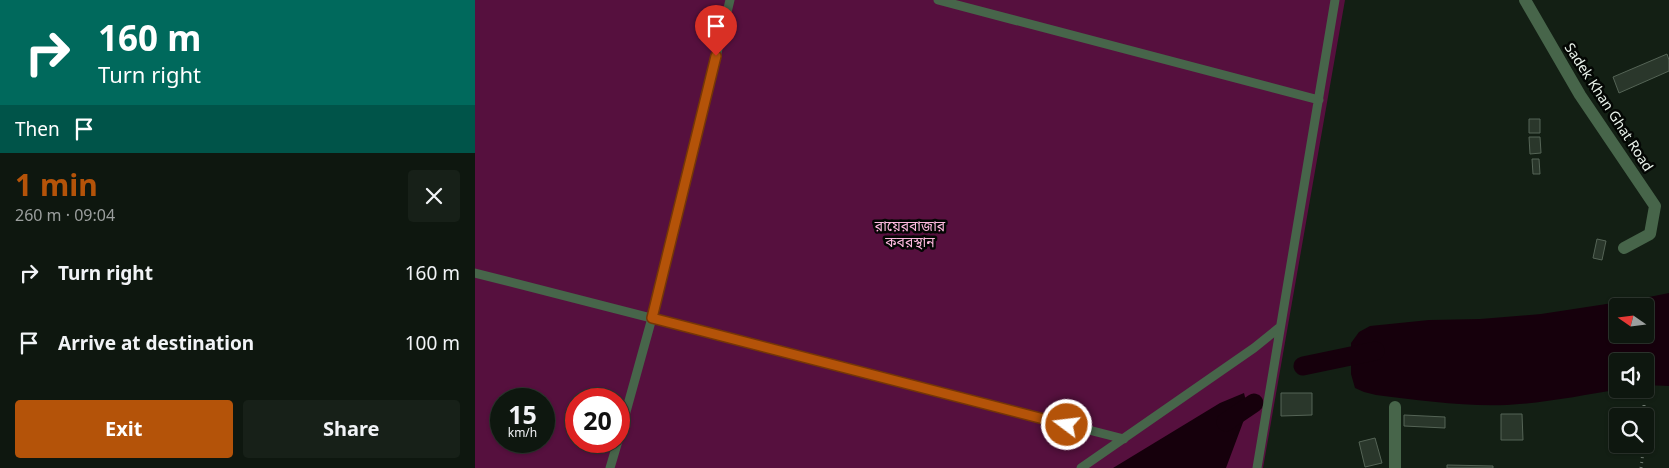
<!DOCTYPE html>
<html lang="en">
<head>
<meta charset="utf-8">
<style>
  :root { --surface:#0e170f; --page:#172018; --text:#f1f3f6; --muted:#9b9f9e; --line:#2e362f; --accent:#b45309 }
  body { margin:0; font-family:"Noto Sans","Noto Sans Bengali",sans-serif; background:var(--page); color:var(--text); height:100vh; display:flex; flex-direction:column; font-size:19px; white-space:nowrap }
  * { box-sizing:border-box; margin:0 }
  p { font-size:16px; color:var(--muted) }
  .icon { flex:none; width:28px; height:28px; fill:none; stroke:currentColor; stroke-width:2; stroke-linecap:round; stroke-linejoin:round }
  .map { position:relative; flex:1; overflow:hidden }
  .details { display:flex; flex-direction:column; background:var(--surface); width:475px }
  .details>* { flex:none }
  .banner { background:#00695c; color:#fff; overflow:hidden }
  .needle { width:32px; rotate:284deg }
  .tools { position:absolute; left:1134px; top:298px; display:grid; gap:10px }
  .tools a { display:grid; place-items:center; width:45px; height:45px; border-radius:5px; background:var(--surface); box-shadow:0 1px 4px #0004,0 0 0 1px var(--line); font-size:25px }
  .speed { position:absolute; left:15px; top:388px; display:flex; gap:10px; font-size:25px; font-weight:700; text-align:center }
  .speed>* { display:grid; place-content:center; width:65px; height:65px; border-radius:50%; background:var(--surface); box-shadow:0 1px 4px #0004,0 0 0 1px var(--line); line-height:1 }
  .speed small { font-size:12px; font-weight:400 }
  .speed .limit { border:8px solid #d22; background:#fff; color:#111 }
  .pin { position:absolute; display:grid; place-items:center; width:42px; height:42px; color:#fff; margin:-51px -21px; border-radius:50% 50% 50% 0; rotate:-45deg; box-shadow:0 0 5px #0007 }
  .pin .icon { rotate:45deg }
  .me { position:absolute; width:55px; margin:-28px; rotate:285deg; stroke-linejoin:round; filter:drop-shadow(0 0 4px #0008) }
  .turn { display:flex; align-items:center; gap:18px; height:105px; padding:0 15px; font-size:22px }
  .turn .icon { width:65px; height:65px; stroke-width:2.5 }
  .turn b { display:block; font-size:35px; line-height:42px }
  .then { display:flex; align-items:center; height:48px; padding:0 15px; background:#0003; gap:10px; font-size:19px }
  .round { display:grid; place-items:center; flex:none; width:52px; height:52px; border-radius:5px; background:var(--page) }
  .overview { display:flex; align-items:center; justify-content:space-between; height:85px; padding:0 15px }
  h1 { font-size:30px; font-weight:700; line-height:38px; color:var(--accent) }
  .button { display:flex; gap:10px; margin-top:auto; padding:10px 15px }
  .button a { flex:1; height:58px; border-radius:5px; background:var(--accent); color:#fff; font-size:20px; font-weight:700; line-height:58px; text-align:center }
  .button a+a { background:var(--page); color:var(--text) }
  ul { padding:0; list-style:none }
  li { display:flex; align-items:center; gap:15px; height:70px; padding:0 15px }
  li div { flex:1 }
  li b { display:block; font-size:19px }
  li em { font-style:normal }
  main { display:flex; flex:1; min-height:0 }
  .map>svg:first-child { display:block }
  .green { fill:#56103e; fill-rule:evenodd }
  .water { fill:#16000c; fill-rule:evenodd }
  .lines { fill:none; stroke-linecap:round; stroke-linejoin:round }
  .canal { stroke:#16000c; stroke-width:19 }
  .building { fill:#2a372b; stroke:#556456 }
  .path { stroke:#6f7a70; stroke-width:3; stroke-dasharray:1 4; stroke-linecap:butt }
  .service { stroke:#47654a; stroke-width:9 }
  .minor { stroke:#47654a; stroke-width:12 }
  .route-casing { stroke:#753606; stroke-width:12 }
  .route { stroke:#b45309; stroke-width:9 }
  .labels { text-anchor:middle; stroke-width:5; stroke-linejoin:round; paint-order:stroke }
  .street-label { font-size:14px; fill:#ebf4ec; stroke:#040704 }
  .park-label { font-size:14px; fill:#febadf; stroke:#040704 }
</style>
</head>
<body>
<main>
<section class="details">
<div class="banner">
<div class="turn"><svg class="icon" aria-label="right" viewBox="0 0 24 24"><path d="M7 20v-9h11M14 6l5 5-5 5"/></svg><div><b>160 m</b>Turn right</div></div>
<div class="then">Then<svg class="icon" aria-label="arrive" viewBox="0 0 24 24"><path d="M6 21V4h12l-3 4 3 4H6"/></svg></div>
</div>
<div class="overview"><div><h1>1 min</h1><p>260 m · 09:04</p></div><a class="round"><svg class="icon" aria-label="close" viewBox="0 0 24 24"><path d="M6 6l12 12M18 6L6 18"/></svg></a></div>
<ul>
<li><svg class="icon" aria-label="right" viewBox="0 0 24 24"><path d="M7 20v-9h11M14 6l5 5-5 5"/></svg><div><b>Turn right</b></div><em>160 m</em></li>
<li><svg class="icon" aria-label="arrive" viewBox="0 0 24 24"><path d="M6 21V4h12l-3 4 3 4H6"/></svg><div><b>Arrive at destination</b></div><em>100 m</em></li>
</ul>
<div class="button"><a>Exit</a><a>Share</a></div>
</section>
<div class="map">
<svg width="1194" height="468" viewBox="0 0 1194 468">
  <rect width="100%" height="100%" fill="#131f14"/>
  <path class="green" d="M 0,0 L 870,0 L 788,468 L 0,468 ZM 26,399 L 69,399 L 69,441 L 26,441 ZM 101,399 L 144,399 L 144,441 L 101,441 Z"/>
  <path class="water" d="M 1194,293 L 1194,386 L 1170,385 L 1170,361 L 1142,361 L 1142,389 L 1146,389 C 1109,395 1070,403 1032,405 C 991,407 942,400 901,395 L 889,392 L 880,388 L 876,374 L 876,343 L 884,332 L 895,326 L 954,320 L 1005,319 L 1066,314 L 1164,299 ZM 1142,306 L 1170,306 L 1170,334 L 1142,334 Z
    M 769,393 L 773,409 L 751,468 L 638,468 L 745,403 Z"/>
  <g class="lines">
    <path class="canal" d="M 828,366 L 900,351
      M 751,422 L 779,403"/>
  </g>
  <path class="building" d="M 1192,54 L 1194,60 L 1194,71 L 1144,93 L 1138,77 Z
    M 1054,119 L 1065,119 L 1065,133 L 1054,133 Z
    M 1054,137 L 1065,137 L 1066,153 L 1055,154 Z
    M 1057,159 L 1064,159 L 1065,174 L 1058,174 Z
    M 1122,239 L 1131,241 L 1127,260 L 1118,258 Z
    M 806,393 L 837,393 L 837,415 L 806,416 Z
    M 1026,414 L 1047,414 L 1048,440 L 1026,440 Z
    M 929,415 L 970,417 L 970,428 L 929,426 Z
    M 900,438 L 907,463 L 890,467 L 884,442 Z
    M 972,465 L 1018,466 L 1018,468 L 972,468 Z"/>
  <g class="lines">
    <path class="path" d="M 1169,416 L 1169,405
      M 1166,468 L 1169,444"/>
    <path class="service" d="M 463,0 L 844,100
      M 0,273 L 649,439
      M 144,437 L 177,318 L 255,0
      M 135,468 L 143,441
      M 606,468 L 779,348 L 805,327
      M 782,468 L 860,0"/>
    <path class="minor" d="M 1050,0 L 1105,95 L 1180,206 L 1175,234 L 1149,248
      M 920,468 L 920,407"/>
  </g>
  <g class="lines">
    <g class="route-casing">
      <path id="route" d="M 241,56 L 177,318 L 592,425"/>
    </g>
    <use href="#route" class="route"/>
  </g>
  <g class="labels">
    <g class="street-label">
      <text transform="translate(1134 107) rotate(57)" y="5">Sadek Khan Ghat Road</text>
    </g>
    <g class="park-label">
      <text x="435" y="231">রায়েরবাজার<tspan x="435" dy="16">কবরস্থান</tspan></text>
    </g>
  </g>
</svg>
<div class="tools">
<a><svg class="needle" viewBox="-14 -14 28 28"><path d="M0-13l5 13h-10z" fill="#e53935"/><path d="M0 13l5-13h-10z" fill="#9b9f9e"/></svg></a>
<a><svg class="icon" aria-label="sound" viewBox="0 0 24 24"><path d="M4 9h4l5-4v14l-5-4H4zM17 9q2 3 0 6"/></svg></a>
<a><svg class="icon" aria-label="search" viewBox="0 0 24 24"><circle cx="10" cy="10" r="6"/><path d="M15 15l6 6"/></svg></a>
</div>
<div class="speed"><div>15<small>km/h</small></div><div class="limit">20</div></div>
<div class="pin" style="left:241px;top:56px;background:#d93025"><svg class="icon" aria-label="arrive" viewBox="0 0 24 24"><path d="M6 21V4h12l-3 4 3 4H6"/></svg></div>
<svg class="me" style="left:592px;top:425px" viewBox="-20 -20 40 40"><circle r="17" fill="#b45309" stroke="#fff" stroke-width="3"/><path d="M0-11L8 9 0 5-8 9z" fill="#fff"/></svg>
</div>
</main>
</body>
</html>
